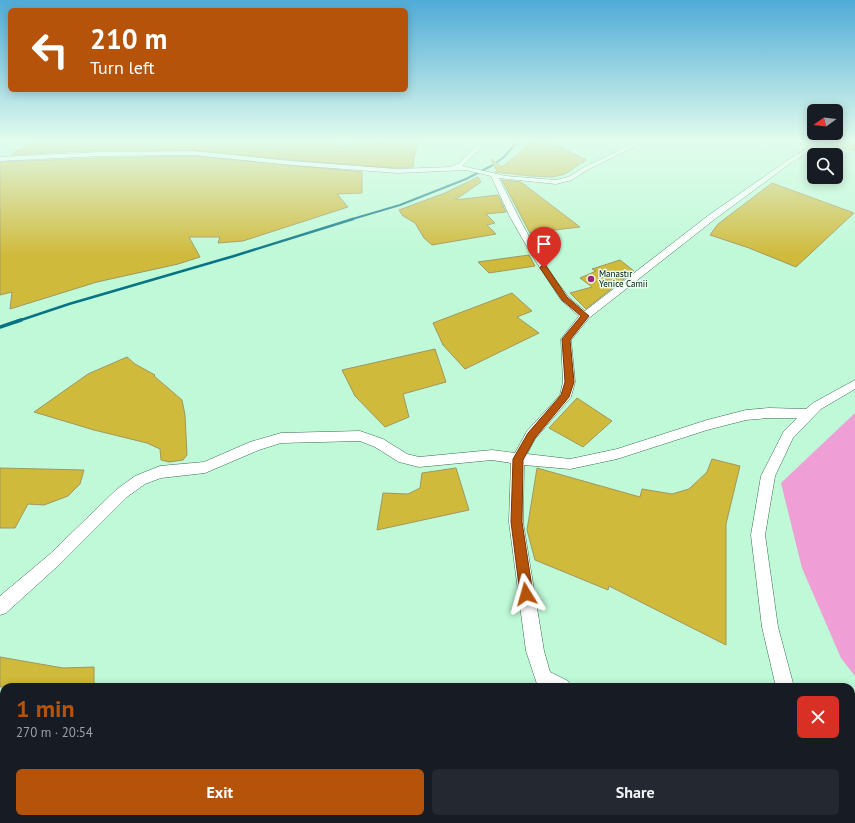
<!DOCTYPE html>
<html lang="en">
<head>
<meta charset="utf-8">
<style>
  :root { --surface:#171b24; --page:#242831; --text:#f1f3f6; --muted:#9ea1a6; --accent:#b45309 }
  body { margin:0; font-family:"PT Sans",sans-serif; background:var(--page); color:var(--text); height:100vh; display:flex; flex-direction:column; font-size:15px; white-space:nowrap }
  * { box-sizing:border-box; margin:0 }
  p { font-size:13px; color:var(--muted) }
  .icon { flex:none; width:22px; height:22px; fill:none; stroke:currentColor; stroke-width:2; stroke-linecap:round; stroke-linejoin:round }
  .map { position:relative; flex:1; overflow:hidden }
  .sheet { position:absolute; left:0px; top:683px; width:855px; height:140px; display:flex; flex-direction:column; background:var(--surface); border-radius:12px 12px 0 0; box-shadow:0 2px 10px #0003 }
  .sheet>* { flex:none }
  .top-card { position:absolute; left:8px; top:8px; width:400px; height:84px; border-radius:6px; box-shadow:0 2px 10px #0003; background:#b45309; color:#fff; overflow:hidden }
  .needle { width:26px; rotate:255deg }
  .controls { position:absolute; left:807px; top:104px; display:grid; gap:8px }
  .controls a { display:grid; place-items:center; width:36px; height:36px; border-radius:6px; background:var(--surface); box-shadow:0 2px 10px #0003; font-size:20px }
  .pin { position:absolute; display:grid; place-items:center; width:34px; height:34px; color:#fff; margin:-41px -17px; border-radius:50% 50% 50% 0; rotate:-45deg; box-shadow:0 0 4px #0007 }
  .pin .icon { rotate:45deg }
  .me { position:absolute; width:44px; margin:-22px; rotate:352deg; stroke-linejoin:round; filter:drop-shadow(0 0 3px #0008) }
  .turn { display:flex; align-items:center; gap:14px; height:84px; padding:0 16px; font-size:18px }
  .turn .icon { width:52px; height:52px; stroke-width:2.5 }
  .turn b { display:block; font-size:28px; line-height:34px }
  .round { display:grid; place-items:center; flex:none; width:42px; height:42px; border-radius:6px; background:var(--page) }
  .summary { display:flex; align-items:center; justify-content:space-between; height:68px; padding:0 16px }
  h1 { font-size:24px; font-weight:600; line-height:30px; color:var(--accent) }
  .primary-button { display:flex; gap:8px; margin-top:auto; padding:8px 16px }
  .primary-button a { flex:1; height:46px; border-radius:6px; background:var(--accent); color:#fff; font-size:16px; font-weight:600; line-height:46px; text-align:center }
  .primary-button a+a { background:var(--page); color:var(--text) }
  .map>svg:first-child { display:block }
  .green { fill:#ef9ed6 }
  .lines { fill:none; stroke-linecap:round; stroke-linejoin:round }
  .stream-far2 { stroke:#097386; stroke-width:2 }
  .stream-far1 { stroke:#097386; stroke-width:2.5 }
  .stream { stroke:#097386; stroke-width:3.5 }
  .building { fill:#d0ba3b; stroke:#a0965f }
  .street-casing { stroke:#396f53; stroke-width:1 }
  .street { fill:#fff; fill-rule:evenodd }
  .route { fill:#b45309; stroke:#753606 }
  .poi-dot { fill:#9b2580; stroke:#e6fdef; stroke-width:1.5 }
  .labels { text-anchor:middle; stroke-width:3; stroke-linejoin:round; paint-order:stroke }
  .far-poi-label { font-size:9px; fill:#001208; stroke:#e6fdef; text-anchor:start }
</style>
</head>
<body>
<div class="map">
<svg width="855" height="823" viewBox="0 0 855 823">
  <rect width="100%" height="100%" fill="#bff9d7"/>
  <path class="green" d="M 855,413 L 855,676 L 841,658 L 802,568 L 781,483 Z"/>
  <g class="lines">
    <path class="stream-far2" d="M 349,220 L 400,205 L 466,179 L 493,165 L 504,157 L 519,140"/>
    <path class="stream-far1" d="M 18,321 L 69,304 L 234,256 L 353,219"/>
    <path class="stream" d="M 0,327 L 21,320"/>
  </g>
  <path class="building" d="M 36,140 L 338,140 L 336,146 L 392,140 L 419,140 L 414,156 L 413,167 L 397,168 L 292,160 L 193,150 L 99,150 L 11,155 Z
    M 531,140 L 539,140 L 562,148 L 586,160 L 565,174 L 553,177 L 530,176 L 495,172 L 497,171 L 491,159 L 502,167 L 517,155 Z
    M 827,140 L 855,140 L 855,151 L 826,143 Z
    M 193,156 L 362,172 L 362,193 L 337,194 L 348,207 L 243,241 L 218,243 L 220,237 L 189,237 L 200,257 L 178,264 L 97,282 L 10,309 L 12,292 L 0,295 L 0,162 L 99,158 Z
    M 478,177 L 481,182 L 455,200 L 498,195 L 506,212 L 486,214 L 495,223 L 487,225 L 496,234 L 432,245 L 424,238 L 415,223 L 403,216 L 399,210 L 445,193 Z
    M 502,180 L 521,182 L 580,227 L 530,233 Z
    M 772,183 L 854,213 L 796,267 L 749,248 L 710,235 L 718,224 Z
    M 529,255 L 535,266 L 489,273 L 478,262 Z
    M 620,260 L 634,271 L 586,309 L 570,293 L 592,287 L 580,278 L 596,271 L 592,269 Z
    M 512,293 L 532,311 L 517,317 L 539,333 L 465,369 L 443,345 L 433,323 Z
    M 435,349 L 446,382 L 403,394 L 409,417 L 385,427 L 355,396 L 342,370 Z
    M 127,357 L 135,364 L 155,375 L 154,376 L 182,400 L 185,415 L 187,455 L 183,460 L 169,462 L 161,460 L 160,449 L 147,443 L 94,430 L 34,412 L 88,374 Z
    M 577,398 L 612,421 L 583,447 L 549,428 Z
    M 712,459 L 740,466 L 726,524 L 726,645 L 609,586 L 608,590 L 535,560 L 527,530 L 537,468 L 640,497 L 642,489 L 672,494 L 689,489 L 707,472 Z
    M 0,468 L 84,470 L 80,484 L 68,496 L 44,505 L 28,504 L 15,528 L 0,528 Z
    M 456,468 L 469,510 L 377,530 L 383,493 L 408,494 L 420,488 L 422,473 Z
    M 0,657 L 63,668 L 94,667 L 94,687 L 0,687 Z"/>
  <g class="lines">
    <g class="street-casing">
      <path id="street" d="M 476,140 L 482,140 L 482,147 L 462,166 L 506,176 L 556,180 L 568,177 L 583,168 L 640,140 L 648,140 L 587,170 L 572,180 L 556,184 L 499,178 C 519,218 539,260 567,295 C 572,301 579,306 585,311 L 709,215 L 788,160 L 808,148 L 816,140 L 822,140 L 812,150 L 792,162 L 715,219 L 589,318 L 571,340 L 575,382 L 571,397 L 535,439 L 527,454 L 570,459 L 617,449 L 707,420 L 746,410 L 769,408 L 806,409 L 813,403 L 855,380 L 855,389 L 821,409 L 793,438 L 775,476 L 765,535 L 778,627 L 794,687 L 776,687 L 762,627 L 751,535 L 761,476 L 784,431 L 797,418 L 769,418 L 746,420 L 707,430 L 617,459 L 570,469 L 524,465 L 523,522 L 544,651 L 550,672 L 568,681 L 571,687 L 542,687 L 537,684 L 526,651 L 509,522 L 511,463 L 492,460 L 419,467 L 399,462 L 375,447 L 360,441 L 281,443 L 259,450 L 205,473 L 161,478 L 145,484 L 127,497 L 60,564 L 6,613 L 0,615 L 0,596 L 50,554 L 117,489 L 135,476 L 160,466 L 204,462 L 250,442 L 281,433 L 360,431 L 383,439 L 407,454 L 419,457 L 492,450 L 515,453 L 527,431 L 560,395 L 563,382 L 561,339 L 579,316 L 561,300 L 533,257 L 510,217 L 491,176 L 466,170 L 397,173 L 292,165 L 193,155 L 99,156 L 0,161 L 0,157 L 99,152 L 193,151 L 292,161 L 397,169 L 451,167 L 459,163 L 476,147 Z
        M 622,819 L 642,819 L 642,823 L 622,823 Z
        M 793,819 L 813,819 L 813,823 L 793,823 Z"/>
    </g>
    <use href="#street" class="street"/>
  </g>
  <linearGradient id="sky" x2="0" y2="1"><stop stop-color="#50abd6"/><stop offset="0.55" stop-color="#e2fced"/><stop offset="1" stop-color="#e2fced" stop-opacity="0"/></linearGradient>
  <rect width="855" height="255" fill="url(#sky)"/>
  <path class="route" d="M 541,266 L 546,266 L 567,297 L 589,316 L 570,340 L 574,382 L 569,397 L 535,438 L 523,460 L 522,522 L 533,594 L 531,598 L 526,600 L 522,598 L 520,594 L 511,522 L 513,459 L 528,433 L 561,395 L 565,382 L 562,339 L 581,316 L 562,300 L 540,268 Z"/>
  <circle class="poi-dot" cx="591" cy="279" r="4"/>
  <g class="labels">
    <g class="far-poi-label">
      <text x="599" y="277">Manastır<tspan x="599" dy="10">Yenice Camii</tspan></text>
    </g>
  </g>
</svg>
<div class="controls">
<a><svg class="needle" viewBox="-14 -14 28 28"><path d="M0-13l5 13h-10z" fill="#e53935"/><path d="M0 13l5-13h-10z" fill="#9ea1a6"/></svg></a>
<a><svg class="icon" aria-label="search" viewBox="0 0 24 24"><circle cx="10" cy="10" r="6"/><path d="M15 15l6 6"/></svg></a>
</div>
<div class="pin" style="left:544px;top:268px;background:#d93025"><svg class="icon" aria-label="arrive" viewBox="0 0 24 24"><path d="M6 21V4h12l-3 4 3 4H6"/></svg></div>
<svg class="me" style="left:526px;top:594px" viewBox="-20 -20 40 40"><path d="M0-17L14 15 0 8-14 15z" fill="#b45309" stroke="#fff" stroke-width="4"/></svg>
<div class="top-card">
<div class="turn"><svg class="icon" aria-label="left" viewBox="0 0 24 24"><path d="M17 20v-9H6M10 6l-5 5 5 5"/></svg><div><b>210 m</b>Turn left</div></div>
</div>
<section class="sheet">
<div class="summary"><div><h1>1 min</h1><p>270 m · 20:54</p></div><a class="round" style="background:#d93025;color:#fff"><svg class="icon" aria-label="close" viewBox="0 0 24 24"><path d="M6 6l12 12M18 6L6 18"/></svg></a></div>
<div class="primary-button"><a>Exit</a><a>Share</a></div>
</section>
</div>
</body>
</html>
